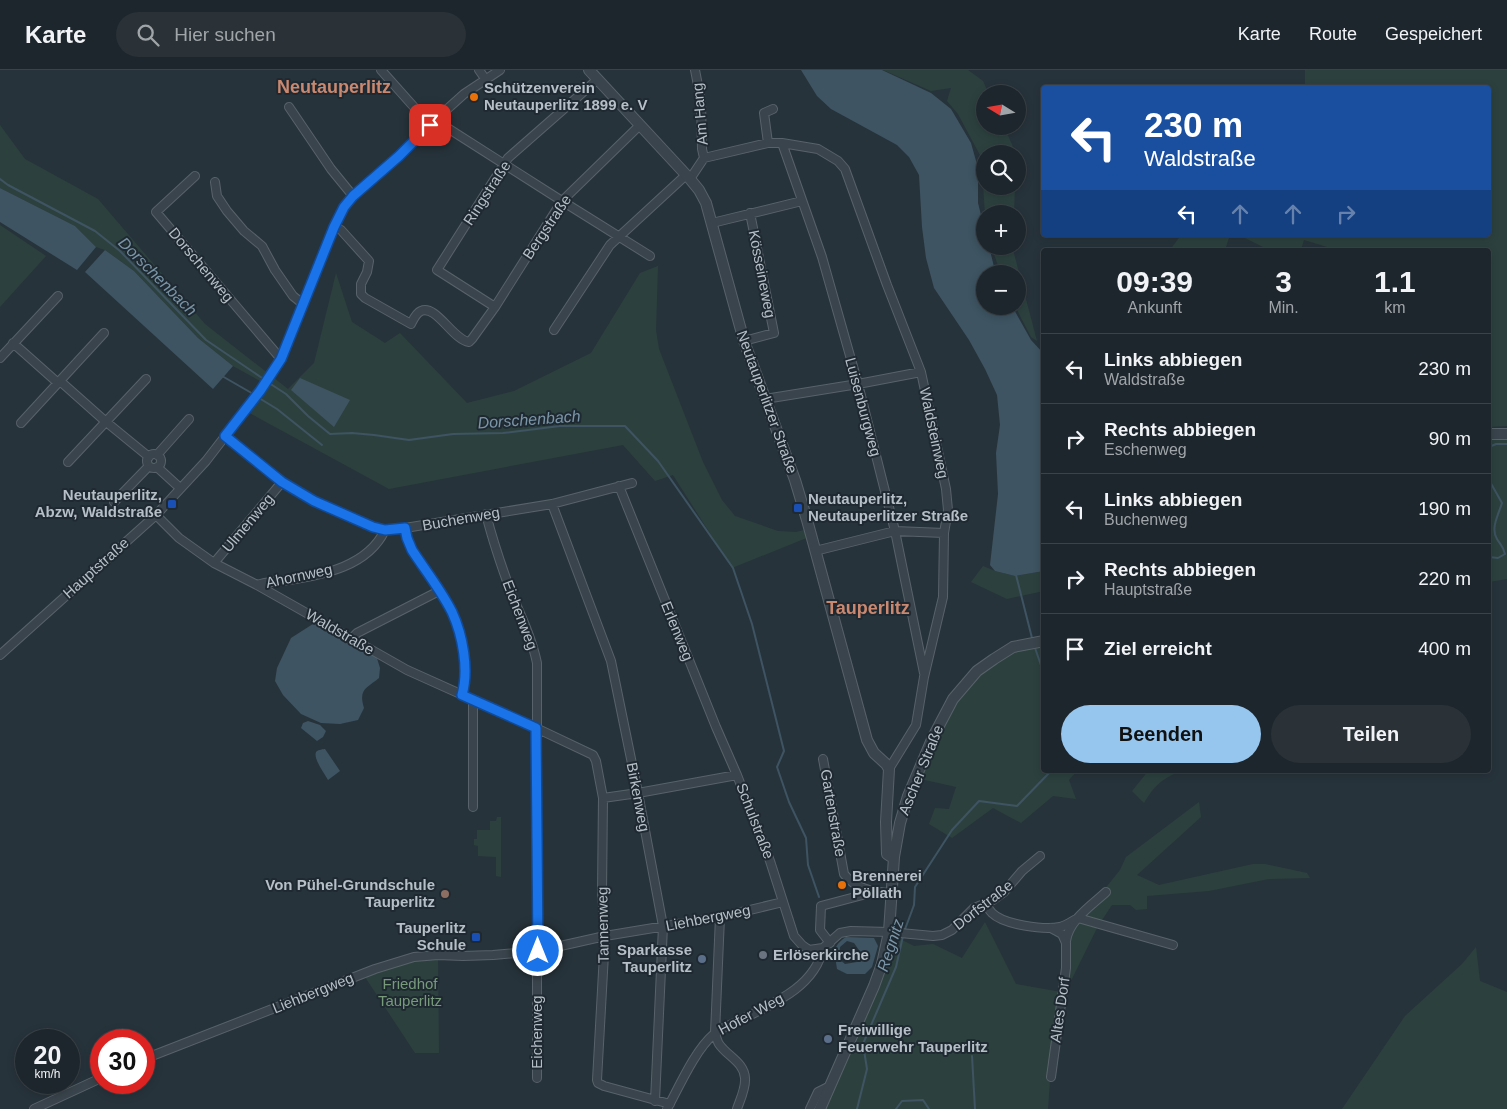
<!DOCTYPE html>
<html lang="de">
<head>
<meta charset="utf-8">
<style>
  :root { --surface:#1d262c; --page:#2a3238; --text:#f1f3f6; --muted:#a0a5a9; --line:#3b4348; --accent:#96c5ed }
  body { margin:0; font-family:Helvetica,sans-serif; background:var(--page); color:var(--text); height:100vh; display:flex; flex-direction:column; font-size:19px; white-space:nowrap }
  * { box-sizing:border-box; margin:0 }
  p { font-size:16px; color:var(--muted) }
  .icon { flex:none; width:28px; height:28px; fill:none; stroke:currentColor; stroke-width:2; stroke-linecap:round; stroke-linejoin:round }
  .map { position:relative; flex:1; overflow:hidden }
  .sheet { position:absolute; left:1041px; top:178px; width:450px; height:525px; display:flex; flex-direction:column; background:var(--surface); border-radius:5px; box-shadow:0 2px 8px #0003,0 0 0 1px var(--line) }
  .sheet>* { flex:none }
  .banner { position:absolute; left:1041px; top:15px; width:450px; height:152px; border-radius:5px; box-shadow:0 2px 8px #0003,0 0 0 1px var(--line); background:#1a4fa0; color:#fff; overflow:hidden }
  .needle { width:32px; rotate:281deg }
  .controls { position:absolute; left:976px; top:15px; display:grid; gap:10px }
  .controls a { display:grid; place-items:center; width:50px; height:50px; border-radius:50%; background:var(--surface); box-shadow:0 2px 8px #0003,0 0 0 1px var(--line); font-size:25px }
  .speed { position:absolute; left:15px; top:959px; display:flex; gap:10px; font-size:25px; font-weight:700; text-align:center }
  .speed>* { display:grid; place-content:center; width:65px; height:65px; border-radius:50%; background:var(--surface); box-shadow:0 2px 8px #0003,0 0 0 1px var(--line); line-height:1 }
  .speed small { font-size:12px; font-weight:400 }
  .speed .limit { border:8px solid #d22; background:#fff; color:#111 }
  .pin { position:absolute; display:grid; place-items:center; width:42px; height:42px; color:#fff; margin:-21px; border-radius:10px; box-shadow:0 2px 8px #0006 }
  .me { position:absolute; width:55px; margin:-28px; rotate:0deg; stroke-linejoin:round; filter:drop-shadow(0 0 4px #0008) }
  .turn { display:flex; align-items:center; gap:18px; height:105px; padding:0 20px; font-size:22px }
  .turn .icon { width:65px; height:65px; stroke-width:2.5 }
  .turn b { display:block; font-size:35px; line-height:42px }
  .lanes { display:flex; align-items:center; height:48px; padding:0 20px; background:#0003; justify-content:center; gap:25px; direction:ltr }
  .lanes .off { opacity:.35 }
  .eta { display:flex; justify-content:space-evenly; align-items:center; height:85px; text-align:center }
  .eta b { font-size:30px; font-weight:700; line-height:35px }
  .cta { display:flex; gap:10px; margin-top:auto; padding:10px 20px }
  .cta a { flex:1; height:58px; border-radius:30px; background:var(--accent); color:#111; font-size:20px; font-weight:700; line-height:58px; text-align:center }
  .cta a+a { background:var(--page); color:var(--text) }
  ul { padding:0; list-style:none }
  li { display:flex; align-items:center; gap:15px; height:70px; padding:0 20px; border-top:1px solid var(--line) }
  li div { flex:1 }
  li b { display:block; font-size:19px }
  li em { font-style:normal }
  header { display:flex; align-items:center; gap:30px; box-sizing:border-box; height:70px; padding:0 25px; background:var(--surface); border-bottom:1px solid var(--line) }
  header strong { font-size:24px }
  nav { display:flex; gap:28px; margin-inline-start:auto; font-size:18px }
  .search { width:350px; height:45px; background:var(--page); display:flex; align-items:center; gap:12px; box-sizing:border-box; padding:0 18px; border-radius:28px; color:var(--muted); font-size:19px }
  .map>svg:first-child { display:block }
  .green { fill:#2c413e }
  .water { fill:#3e5462; fill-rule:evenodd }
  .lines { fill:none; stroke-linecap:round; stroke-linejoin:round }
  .stream { stroke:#3e5462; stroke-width:2 }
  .minor-casing { stroke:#58626a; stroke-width:10 }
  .tertiary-casing { stroke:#58626a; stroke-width:12 }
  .minor { stroke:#3a444c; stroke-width:8 }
  .tertiary { stroke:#3a444c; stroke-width:10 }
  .route-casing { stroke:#114b97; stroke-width:12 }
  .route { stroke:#1a73e8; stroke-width:9 }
  .food-dot { fill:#e8710a; stroke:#1f2931; stroke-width:2 }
  .transit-dot { fill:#1a4fb4; stroke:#1f2931; stroke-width:2 }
  .education-dot { fill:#8d6e63; stroke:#1f2931; stroke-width:2 }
  .worship-dot { fill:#6b7280; stroke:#1f2931; stroke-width:2 }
  .service-dot { fill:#5c6f8a; stroke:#1f2931; stroke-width:2 }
  .labels { text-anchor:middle; stroke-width:4; stroke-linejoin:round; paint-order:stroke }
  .poi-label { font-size:15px; font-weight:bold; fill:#b6bfc7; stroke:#1f2931; text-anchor:start }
  .street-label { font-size:15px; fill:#b6bfc7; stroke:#1f2931 }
  .park-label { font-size:15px; fill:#779a7a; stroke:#1f2931 }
  .water-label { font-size:16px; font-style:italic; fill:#7a95a7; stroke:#1f2931 }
  .quarter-label { font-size:18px; font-weight:bold; fill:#c9886f; stroke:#1f2931 }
</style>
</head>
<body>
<header>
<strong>Karte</strong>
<div class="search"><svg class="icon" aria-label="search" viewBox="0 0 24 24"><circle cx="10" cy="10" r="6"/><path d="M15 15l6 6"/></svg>Hier suchen</div>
<nav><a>Karte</a><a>Route</a><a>Gespeichert</a></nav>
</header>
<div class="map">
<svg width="1507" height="1039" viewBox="0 0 1507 1039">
  <rect width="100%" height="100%" fill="#27333b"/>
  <path class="green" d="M 883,0 L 968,0 L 983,11 L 989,24 L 985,24 L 985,56 L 1004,56 L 1016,84 L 985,84 L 985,116 L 1015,116 L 1014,144 L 985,144 L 981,87 L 958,44 L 947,31 L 951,18 L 931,21 Z
    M 1305,0 L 1507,0 L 1507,356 L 1489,357 L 1489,180 L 1337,180 L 1304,170 L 1301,180 L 1269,180 L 1239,165 L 1489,165 L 1489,18 L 1305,17 Z
    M 0,55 L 25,89 L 98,129 L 205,254 L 288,319 L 314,293 L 336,203 L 352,252 L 385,273 L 400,263 L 467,333 L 514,321 L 591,283 L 640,203 L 658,196 L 656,260 L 659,279 L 703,392 L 722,430 L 735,446 L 778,461 L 796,462 L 808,459 L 809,467 L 732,498 L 673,405 L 655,411 L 623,375 L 389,419 L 242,339 L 260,311 L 233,296 L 198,268 L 134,201 L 105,180 L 96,177 L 75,156 L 0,118 Z
    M 0,155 L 46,186 L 0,237 Z
    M 1181,165 L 1230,165 L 1225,180 L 1170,180 Z
    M 991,176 L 1012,176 L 1037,271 L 1031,267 L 1015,236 L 1018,236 L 1018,204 L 1001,204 Z
    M 1507,368 L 1507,509 L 1489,512 L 1489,369 Z
    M 983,496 L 995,501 L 1015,506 L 1044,501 L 1044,521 L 1007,529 L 971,512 Z
    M 1044,569 L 1044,700 L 1078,700 L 1069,710 L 1076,729 L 1053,726 L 1021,753 L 993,738 L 952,768 L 929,754 L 935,738 L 949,739 L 956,717 L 916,708 L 942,646 L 993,588 Z
    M 1149,700 L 1182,700 C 1162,710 1156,713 1144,733 L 1132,721 Z
    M 1199,732 L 1201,747 L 1137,805 L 1159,815 L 1253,794 L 1265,794 L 1307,803 L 1310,808 L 1269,809 L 1209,821 L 1147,826 L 1147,839 L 1136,840 L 1130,835 L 1112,835 L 1098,856 L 1065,923 L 1050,1010 L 1048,1039 L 824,1039 L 875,919 L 894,866 L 914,876 L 933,874 L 962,888 L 985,852 L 1016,914 L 1061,922 L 1069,869 L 1083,846 L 1120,800 L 1126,787 Z
    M 497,747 L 501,747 L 501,807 L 496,806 L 496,787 L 478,786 L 478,776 L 474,775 L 474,769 L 477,769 L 477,760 L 490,760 L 490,751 L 496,751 Z
    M 1476,877 L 1480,911 L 1507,922 L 1507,1039 L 1342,1039 L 1405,946 L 1462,894 Z
    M 438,889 L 439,983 L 415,983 L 365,907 L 411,892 Z"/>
  <path class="water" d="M 801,0 L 882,0 L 931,23 L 951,39 L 971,73 L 978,98 L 978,133 L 985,161 L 985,176 L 989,176 L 994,197 L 997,204 L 985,204 L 985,236 L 1012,236 L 1031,270 L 1044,284 L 1044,501 L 1015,506 L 995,501 L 990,495 L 998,424 L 996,383 L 1000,355 L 997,325 L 985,299 L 969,270 L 934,218 L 926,188 L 922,157 L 919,105 L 909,87 L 897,75 L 831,39 L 817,26 Z
    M 0,118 L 75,156 L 96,177 L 77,200 L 0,152 Z
    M 105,180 L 134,201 L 198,268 L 233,296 L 213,319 L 85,202 Z
    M 300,308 L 350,330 L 334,357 L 291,320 Z
    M 316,552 L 376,585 L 380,598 L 379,608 C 367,618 358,619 364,638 L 358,650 L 340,654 L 321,653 L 301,644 L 283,625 L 275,611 L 277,598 L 291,568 Z
    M 308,651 L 320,655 L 326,661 L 323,667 L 317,671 L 301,658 L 303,653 Z
    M 325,679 L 340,701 L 328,710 C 325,704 311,686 317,681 C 318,680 324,679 325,679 Z
    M 846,867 L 874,868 L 878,876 L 872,897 L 865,904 L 847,904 L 837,899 C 835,883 831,877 846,867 ZM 847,871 L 854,873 L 861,883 L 857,892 L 845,894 L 839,889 L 840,877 Z"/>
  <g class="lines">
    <path class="stream" d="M 0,109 L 8,115 L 95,161 L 120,181 L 206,270 L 265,310
      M 222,306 L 255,325
      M 269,313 L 286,324 L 308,346 L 330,364 L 352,363 L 374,365 L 409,370 L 453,364 L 503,363 L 560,356 L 625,356 L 658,391 L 733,498 L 752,554 L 784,681 L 777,697 L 789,732 L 806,768 L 808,795 L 819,827
      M 259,328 L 277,339 L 322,375
      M 1489,377 L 1496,374 L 1507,374
      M 1489,410 L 1502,433 C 1499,443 1490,459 1497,469 C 1501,476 1502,474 1505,484 L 1498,488 L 1489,487
      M 1016,505 L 1032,568
      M 1034,575 L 1044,604
      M 904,862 L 914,835 L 915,817 L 952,760 L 979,731 L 1017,736 L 1052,700
      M 972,986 L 975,1039
      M 857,1039 L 867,999 L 863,974 L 896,897 L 903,866
      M 896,1039 L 902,1031 L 923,1030 L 929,1039"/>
    <g class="minor-casing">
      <path id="minor" d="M 381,0 L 430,55
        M 479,0 L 486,10
        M 695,0 L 701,31 L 702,79 L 704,88
        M 289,37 L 331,99 L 353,126
        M 435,50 L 562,131 L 650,186
        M 768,73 L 764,43 L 773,39
        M 782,73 L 822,187 L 858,314 L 895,461 L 924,603
        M 195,106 L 156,142 L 281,289
        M 690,109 L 704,88 L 768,73 L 782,73 L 818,79 L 838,91 L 845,99 L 887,215 L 921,302 L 946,419 L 948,440 L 944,463 L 943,527 L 924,607 L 916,655 L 889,699
        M 215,112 L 217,126 L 227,141 L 244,161 L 262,176 L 275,200 L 293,226 L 303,234
        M 712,153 L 802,131
        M 334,157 L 341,160 L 369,191 L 367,202 L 361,214 L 361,224 L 365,228 L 411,254 C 413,250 416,243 421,241 C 436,234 453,270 469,272 L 472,269 L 495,237 L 562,131 L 640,55
        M 495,237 L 437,200 L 508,88 L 598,9
        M 554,260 L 610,175 L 686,105
        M 744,271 L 774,263 L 750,143
        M 13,273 L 58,313
        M 0,288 L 58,226
        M 60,311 L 105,351 L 149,387
        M 765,329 L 858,314 L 921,302
        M 21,353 L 104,263
        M 225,366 L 282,412 L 314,431 L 373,457 L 385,460 L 405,458 L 552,434 L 632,413
        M147 391a7 7 0 1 1 14 0a7 7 0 1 1-14 0Z
        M 157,385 L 189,349
        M 68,392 L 146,309
        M 157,397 L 180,418
        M 619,416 L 716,657 L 737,705 L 770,791 L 794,866 L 802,875 L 809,880 L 823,878 L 840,863 L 851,861 L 889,862 L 933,866 L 942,865 L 952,860 L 974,838 L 993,830 L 1004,822 L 1022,801 L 1040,786
        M 114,432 L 149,396
        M 552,434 L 611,591 L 638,723 L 663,856 L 655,1031
        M 486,444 C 493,472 502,498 512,525 C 522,548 532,569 537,593 L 537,1008
        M 156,445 L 179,468 L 214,493 L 257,515 L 407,600 L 536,658 L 593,685 L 596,691 L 603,728 L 602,822 L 605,866 L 597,1010 L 598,1013 L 604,1016 L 670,1034
        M 405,458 L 407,468 L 412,480 C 425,500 441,520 452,542 C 463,565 469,600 462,625
        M 815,481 L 895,461 L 944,463
        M 214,493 L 282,412
        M 257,515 C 267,511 278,512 288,510 C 324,505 368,496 385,460
        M 352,568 L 357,563 L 439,521
        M 0,585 L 156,445 L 206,391 L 260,321 L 281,289 L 334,157 L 344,137 L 353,126 L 399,86 L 435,50 L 464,24 L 500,0
        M 473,630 L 473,737
        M 823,689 L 844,804 C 855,819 874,822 891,823
        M 603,728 L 638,723 L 737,705
        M 985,833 C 987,836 989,840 992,843 C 1004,855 1044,860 1060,857 C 1067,855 1072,851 1078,848 L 1173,875
        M 720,847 L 715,963 C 716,966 717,971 719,974 C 727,986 744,992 745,1008 C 746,1018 740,1030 737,1039
        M 1066,871 C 1069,850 1091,836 1106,822
        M 830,873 L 820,860 L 821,836 L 874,822
        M 144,989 L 375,899 L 414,887 L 438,885 L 463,886 L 493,885 L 538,881 L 605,866 L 720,847 L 783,832
        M 1051,1007 L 1066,898 L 1066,873 L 1062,864 L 1051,858
        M 34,1039 L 101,1008
        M 667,1039 C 679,1017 695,980 714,964 C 721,958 731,955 738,951 C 770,935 815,918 823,878
        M 810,1039 L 818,1022 L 830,1016"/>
    </g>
    <g class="tertiary-casing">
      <path id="tertiary" d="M 589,0 L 690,109 L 699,120 L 706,133 L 744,271 L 795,410 L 807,450 L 867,670 L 874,683 L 886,694 L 889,699 L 886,752 L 887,784 L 890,786 L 894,787
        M 1489,364 L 1507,364
        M 820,1039 L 874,916 L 882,894 L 889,862 L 894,787 L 900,753 L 908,726 L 933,667 L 953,629 L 977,601 L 994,589 L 1013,577 L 1044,571"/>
    </g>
    <use href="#minor" class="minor"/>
    <use href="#tertiary" class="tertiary"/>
  </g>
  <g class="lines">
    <g class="route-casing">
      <path id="route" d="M 430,55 L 399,86 L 353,126 L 344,137 L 334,157 L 281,289 L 260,321 L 225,366 L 282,412 L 314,431 L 373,457 L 385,460 L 405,458 L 407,468 L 412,480 C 425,500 441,520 452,542 C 463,566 469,600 462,625 L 536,658 L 538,881"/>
    </g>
    <use href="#route" class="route"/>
  </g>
  <g class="food-dot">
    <circle cx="474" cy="27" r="5"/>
    <circle cx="842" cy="815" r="5"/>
  </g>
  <g class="transit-dot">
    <rect x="167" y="429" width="10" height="10" rx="2.5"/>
    <rect x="793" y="433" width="10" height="10" rx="2.5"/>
    <rect x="471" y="862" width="10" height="10" rx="2.5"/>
  </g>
  <circle class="education-dot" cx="445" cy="824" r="5"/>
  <circle class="worship-dot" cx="763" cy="885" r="5"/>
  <g class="service-dot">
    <circle cx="702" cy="889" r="5"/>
    <circle cx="828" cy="969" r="5"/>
  </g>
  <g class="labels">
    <g class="poi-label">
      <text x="484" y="23">Schützenverein<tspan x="484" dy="17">Neutauperlitz 1899 e. V</tspan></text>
      <text x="162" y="430" text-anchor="end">Neutauperlitz,<tspan x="162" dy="17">Abzw, Waldstraße</tspan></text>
      <text x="808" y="434">Neutauperlitz,<tspan x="808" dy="17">Neutauperlitzer Straße</tspan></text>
      <text x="852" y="811">Brennerei<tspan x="852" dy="17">Pöllath</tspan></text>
      <text x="435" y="820" text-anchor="end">Von Pühel-Grundschule<tspan x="435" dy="17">Tauperlitz</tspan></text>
      <text x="466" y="863" text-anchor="end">Tauperlitz<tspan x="466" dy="17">Schule</tspan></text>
      <text x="692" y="885" text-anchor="end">Sparkasse<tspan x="692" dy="17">Tauperlitz</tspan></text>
      <text x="773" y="890">Erlöserkirche</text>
      <text x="838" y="965">Freiwillige<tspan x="838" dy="17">Feuerwehr Tauperlitz</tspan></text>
    </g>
    <g class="street-label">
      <text transform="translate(700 44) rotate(-95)" y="5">Am Hang</text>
      <text transform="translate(487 123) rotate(-57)" y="5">Ringstraße</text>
      <text transform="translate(547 157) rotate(-56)" y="5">Bergstraße</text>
      <text transform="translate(201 195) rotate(50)" y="5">Dorschenweg</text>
      <text transform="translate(762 204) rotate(79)" y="5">Kösseineweg</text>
      <text transform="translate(767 332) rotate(70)" y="5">Neutauperlitzer Straße</text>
      <text transform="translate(863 337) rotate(75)" y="5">Luisenburgweg</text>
      <text transform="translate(934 363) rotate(78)" y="5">Waldsteinweg</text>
      <text transform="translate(461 449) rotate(-10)" y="5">Buchenweg</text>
      <text transform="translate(248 453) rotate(-50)" y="5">Ulmenweg</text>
      <text transform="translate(96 498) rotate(-42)" y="5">Hauptstraße</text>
      <text transform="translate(299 506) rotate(-12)" y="5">Ahornweg</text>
      <text transform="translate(520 545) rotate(69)" y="5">Eichenweg</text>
      <text transform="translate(677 561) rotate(68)" y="5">Erlenweg</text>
      <text transform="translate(340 562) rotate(30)" y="5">Waldstraße</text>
      <text transform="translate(921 700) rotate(-68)" y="5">Ascher Straße</text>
      <text transform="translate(638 727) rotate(79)" y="5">Birkenweg</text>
      <text transform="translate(833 743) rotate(80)" y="5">Gartenstraße</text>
      <text transform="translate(755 751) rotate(69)" y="5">Schulstraße</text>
      <text transform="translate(983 835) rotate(-38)" y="5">Dorfstraße</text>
      <text transform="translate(708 848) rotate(-11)" y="5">Liehbergweg</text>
      <text transform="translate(603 855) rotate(-91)" y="5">Tannenweg</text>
      <text transform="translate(313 923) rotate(-22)" y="5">Liehbergweg</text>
      <text transform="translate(1060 940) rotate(-82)" y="5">Altes Dorf</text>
      <text transform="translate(751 944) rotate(-28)" y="5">Hofer Weg</text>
      <text transform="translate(537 962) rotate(-90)" y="5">Eichenweg</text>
    </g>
    <g class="park-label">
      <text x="410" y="919">Friedhof<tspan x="410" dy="17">Tauperlitz</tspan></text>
    </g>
    <g class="water-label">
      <text transform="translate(158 206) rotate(45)" y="6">Dorschenbach</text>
      <text transform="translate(529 349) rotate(-4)" y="6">Dorschenbach</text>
      <text transform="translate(890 875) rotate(-72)" y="6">Regnitz</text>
    </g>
    <g class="quarter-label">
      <text x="334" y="23">Neutauperlitz</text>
      <text x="868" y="544">Tauperlitz</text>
    </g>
  </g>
</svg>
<div class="controls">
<a><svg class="needle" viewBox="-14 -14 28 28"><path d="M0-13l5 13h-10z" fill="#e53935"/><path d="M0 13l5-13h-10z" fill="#a0a5a9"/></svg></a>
<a><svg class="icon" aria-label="search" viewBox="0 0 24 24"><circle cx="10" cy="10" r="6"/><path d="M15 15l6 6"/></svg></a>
<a>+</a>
<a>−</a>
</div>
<div class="speed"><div>20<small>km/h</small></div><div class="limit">30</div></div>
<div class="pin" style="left:430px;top:55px;background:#d93025"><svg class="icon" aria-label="arrive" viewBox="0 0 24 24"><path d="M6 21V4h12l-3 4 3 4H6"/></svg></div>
<svg class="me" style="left:538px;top:881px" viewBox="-20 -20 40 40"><circle r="17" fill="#1a73e8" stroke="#fff" stroke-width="3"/><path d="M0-11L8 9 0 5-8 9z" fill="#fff"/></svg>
<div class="banner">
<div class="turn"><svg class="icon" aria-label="left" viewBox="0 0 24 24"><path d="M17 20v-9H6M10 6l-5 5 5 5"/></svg><div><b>230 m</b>Waldstraße</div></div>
<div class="lanes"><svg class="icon" aria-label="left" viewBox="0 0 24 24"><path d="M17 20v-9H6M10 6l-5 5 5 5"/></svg><svg class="icon off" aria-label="ahead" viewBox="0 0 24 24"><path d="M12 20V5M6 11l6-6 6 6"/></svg><svg class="icon off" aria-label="ahead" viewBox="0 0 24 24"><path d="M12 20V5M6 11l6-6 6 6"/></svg><svg class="icon off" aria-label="right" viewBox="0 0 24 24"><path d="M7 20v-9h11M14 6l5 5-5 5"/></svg></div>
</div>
<section class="sheet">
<div class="eta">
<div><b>09:39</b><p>Ankunft</p></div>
<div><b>3</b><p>Min.</p></div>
<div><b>1.1</b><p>km</p></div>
</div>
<ul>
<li><svg class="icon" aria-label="left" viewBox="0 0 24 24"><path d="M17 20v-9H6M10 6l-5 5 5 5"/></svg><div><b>Links abbiegen</b><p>Waldstraße</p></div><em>230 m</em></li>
<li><svg class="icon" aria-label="right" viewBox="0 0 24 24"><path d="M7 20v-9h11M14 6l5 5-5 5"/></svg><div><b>Rechts abbiegen</b><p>Eschenweg</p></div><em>90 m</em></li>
<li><svg class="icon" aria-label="left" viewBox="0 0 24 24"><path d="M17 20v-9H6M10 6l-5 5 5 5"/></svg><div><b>Links abbiegen</b><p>Buchenweg</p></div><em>190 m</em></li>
<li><svg class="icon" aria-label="right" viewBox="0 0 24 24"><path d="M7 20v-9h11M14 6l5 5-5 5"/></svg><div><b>Rechts abbiegen</b><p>Hauptstraße</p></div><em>220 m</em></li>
<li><svg class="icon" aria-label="arrive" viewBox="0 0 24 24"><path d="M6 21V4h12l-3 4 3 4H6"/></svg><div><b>Ziel erreicht</b></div><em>400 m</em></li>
</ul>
<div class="cta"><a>Beenden</a><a>Teilen</a></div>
</section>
</div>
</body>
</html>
